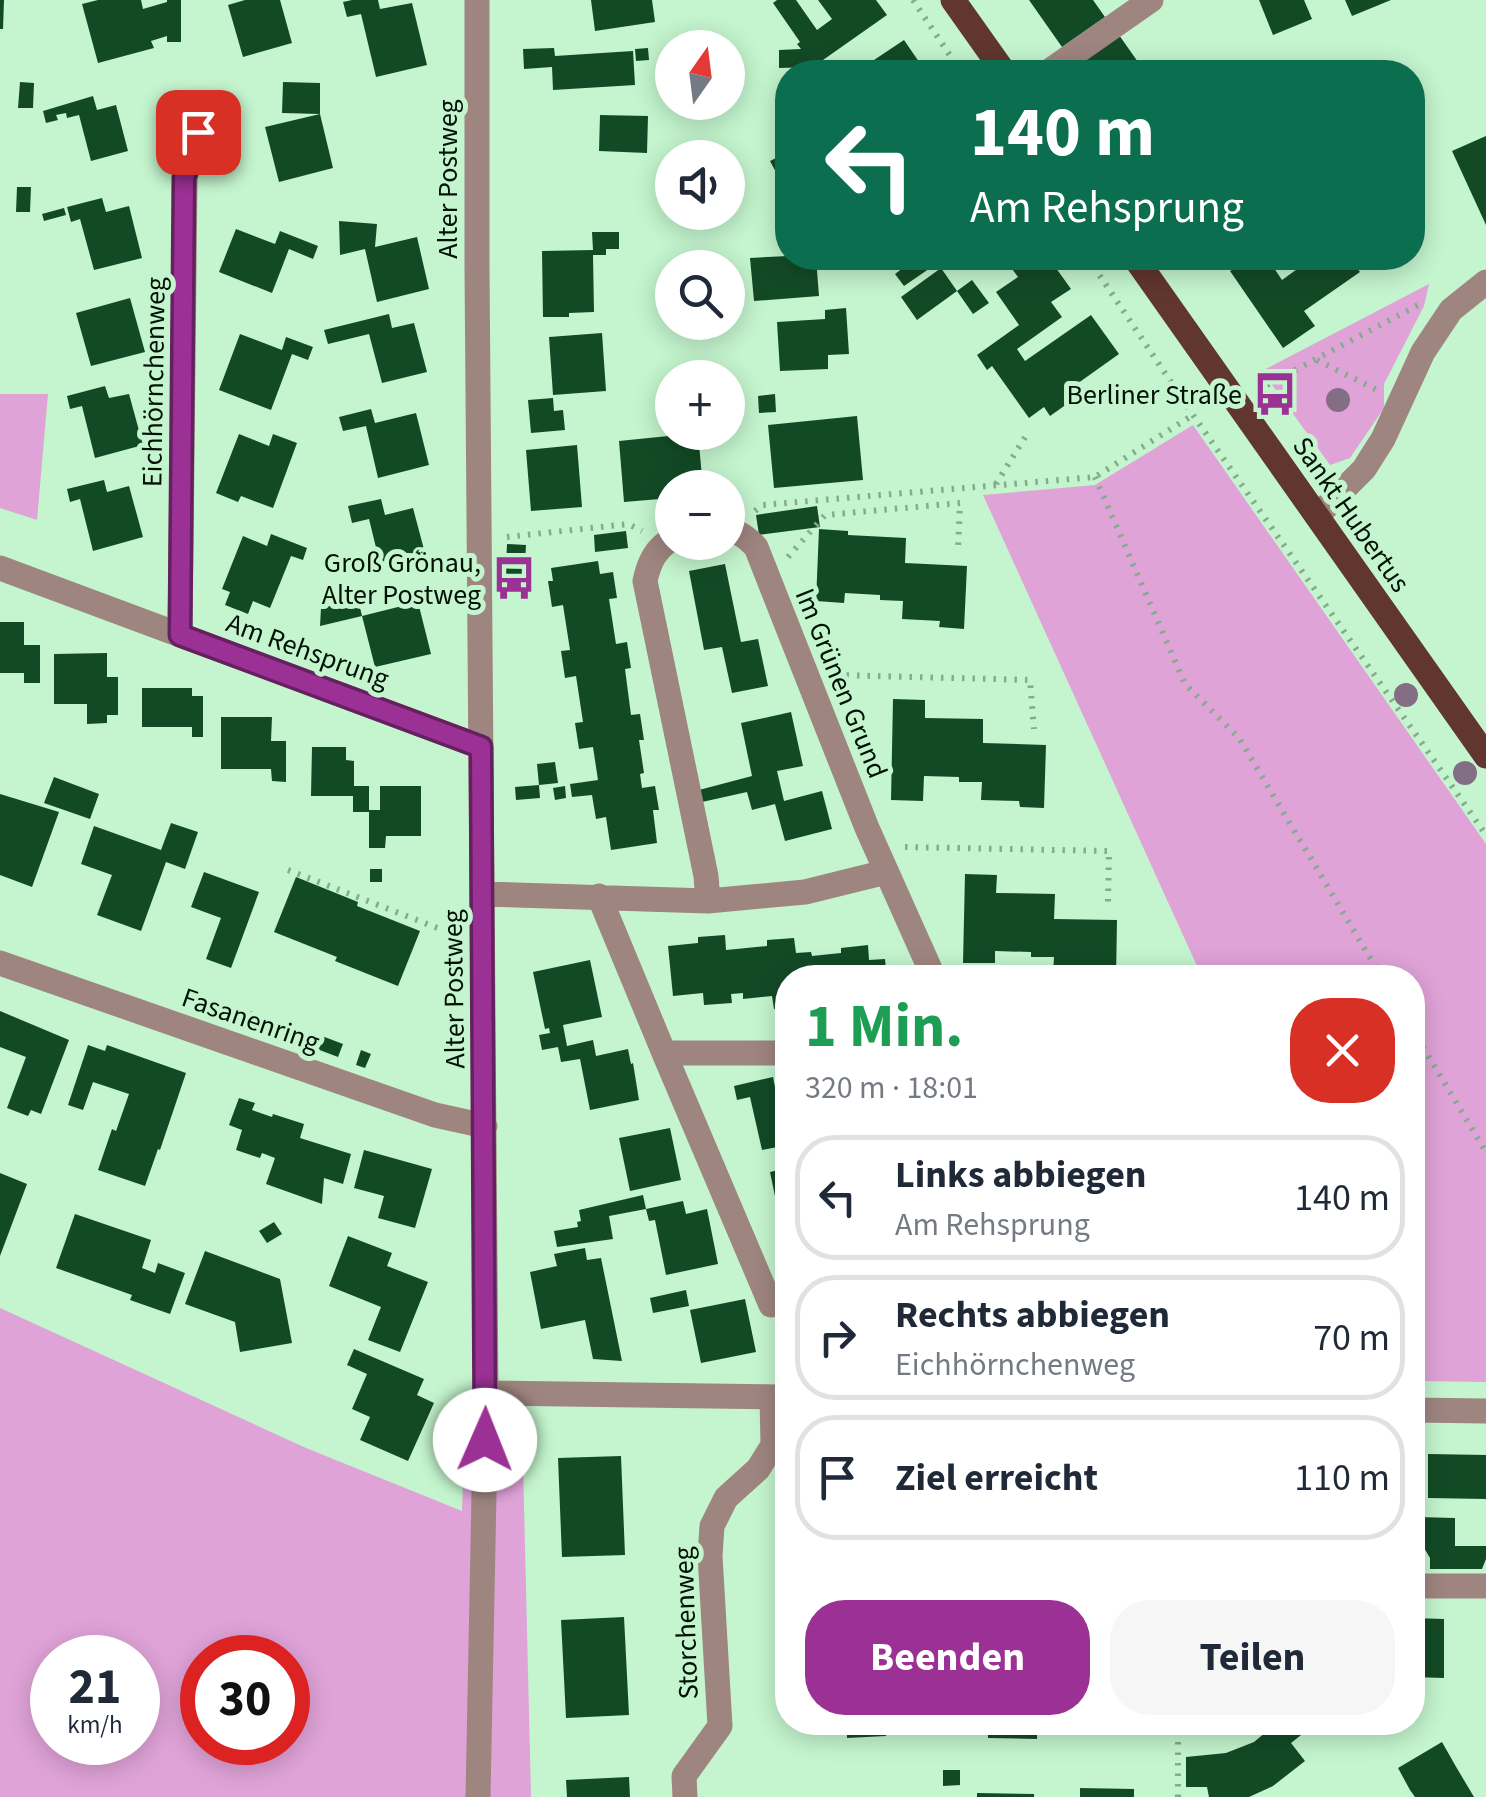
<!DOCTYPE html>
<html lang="de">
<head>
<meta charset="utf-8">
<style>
  :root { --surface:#fff; --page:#f6f6f7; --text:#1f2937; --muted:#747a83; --line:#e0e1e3; --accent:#9b3194 }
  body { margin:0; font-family:"Source Sans 3",sans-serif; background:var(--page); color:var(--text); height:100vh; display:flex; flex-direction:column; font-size:38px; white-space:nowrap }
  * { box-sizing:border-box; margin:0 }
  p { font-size:32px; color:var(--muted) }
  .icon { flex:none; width:55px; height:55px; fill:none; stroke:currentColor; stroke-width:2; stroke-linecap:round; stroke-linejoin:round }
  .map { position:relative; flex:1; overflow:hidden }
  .sheet { position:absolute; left:775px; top:965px; width:650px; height:770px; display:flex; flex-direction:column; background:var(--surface); border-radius:40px; box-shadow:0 5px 25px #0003 }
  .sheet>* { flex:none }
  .guide { position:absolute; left:775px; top:60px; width:650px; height:210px; border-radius:40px; box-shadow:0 5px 25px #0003; background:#0b6e4f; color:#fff; overflow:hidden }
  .needle { width:65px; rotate:14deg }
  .tools { position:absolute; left:655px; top:30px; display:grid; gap:20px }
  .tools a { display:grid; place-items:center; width:90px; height:90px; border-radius:50%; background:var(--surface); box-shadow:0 5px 25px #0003; font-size:50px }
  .speed { position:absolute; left:30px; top:1635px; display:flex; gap:20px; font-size:50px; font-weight:700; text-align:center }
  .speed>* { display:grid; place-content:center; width:130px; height:130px; border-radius:50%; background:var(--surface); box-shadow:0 5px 25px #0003; line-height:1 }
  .speed small { font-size:25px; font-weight:400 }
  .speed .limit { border:15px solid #d22; background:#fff; color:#111 }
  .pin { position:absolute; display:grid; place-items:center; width:85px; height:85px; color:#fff; margin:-42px; border-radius:20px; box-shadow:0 5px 15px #0006 }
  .me { position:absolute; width:110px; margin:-55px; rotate:1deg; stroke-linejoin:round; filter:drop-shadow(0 0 8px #0008) }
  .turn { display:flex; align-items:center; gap:35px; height:210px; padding:0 30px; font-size:45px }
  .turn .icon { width:130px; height:130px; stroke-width:2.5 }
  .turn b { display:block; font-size:70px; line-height:85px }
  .round { display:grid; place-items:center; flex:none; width:105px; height:105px; border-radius:40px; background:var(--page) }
  .overview { display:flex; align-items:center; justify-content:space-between; height:170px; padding:0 30px }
  h1 { font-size:60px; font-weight:700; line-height:75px; color:#1e9e55 }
  .cta { display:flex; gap:20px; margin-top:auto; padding:20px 30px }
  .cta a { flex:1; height:115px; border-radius:40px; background:var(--accent); color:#fff; font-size:40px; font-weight:700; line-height:115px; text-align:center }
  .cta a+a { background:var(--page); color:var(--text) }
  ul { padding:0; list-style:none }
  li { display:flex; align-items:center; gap:30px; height:125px; margin:0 20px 15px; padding:0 10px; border:5px solid var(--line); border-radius:40px }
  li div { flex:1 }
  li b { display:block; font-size:38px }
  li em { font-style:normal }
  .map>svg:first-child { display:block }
  .green { fill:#e0a3d8; fill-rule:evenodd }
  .building { fill:#134a26 }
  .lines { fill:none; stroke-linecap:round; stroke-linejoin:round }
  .path { stroke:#85ab8c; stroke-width:6; stroke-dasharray:2.5 8; stroke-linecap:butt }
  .minor { stroke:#9f8580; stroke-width:25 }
  .major { stroke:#60362e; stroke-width:25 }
  .tree { fill:#836e85 }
  .route-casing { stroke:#652060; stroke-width:25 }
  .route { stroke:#9b3194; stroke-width:18 }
  .labels { text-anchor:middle; stroke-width:10; stroke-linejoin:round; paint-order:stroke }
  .street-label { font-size:28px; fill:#021105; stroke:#c4f5ce }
  .poi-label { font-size:28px; fill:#021105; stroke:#c4f5ce; text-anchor:end }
</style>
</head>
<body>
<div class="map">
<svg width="1486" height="1797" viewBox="0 0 1486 1797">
  <rect width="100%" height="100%" fill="#c4f5ce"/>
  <path class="green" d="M 1429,284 L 1424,306 L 1384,384 L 1384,408 L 1350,458 L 1330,465 L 1262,371 Z
    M 0,394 L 48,394 L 37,520 L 0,508 Z
    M 1193,425 L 1486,844 L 1486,1382 L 1413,1381 L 1412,978 L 1202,977 L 983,495 L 1095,485 Z
    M 0,1308 L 306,1448 L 462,1511 L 465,1421 L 522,1421 L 531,1797 L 0,1797 ZM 52,1658 L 138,1658 L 138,1742 L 52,1742 ZM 202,1658 L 288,1658 L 288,1742 L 202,1742 Z"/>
  <path class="building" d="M 0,0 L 4,0 L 3,29 L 0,29 Z
    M 98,0 L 141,0 L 143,9 L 167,2 L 167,0 L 181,0 L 181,42 L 167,42 L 167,36 L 151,41 L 154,48 L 98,63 L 82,4 Z
    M 245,0 L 280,0 L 292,43 L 243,57 L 228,5 Z
    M 352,0 L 378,0 L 380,9 L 412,3 L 427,65 L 376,77 L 361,14 L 347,17 L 343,2 Z
    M 591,0 L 652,0 L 655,22 L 595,31 Z
    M 777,0 L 796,0 L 817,30 L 832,19 L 818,0 L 876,0 L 887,15 L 813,67 L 779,68 L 779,50 L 801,49 L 797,44 L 800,42 L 773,3 Z
    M 1029,0 L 1093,0 L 1105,17 L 1062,47 Z
    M 1259,0 L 1304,0 L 1312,19 L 1273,35 Z
    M 1345,0 L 1391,0 L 1352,16 Z
    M 1119,35 L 1145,72 L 1080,72 L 1075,65 Z
    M 904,40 L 926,72 L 874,72 L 868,64 Z
    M 554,48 L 555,56 L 633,51 L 635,85 L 553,90 L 552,67 L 524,69 L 523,49 Z
    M 648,48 L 649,60 L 636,61 L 635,49 Z
    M 20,82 L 34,83 L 33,108 L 18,108 Z
    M 283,82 L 320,83 L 320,114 L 282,113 Z
    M 93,96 L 97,110 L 116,105 L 128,151 L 91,161 L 79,115 L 67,118 L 66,113 L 56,115 L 58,120 L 46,123 L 43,111 Z
    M 320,114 L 333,168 L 279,182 L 265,127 Z
    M 600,115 L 648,116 L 647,153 L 599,151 Z
    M 1486,136 L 1486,225 L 1452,151 Z
    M 788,152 L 788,171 L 778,176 L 770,161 Z
    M 17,187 L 31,187 L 30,212 L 16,212 Z
    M 102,198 L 106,212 L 129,206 L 142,258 L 94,270 L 80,219 L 71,222 L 67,207 Z
    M 64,208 L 66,215 L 44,221 L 42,214 Z
    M 339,221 L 377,224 L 375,247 L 417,237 L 429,289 L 377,302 L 365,249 L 340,255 Z
    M 236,229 L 275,244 L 280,231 L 318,246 L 313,259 L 289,249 L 272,293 L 219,272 Z
    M 592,232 L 619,232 L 619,249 L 606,249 L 606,255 L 593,255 L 594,312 L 569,313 L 569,317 L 543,317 L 542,251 L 593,250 Z
    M 788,256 L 788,258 L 816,258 L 819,296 L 754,301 L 750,258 Z
    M 902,258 L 936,258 L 939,262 L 904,286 L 895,274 L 907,265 Z
    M 1004,258 L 1054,258 L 1060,265 L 1056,268 L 1071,289 L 1051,302 L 1062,317 L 1017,349 L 1025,361 L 1091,315 L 1119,354 L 1067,391 L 1074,399 L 1050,416 L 1044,407 L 1029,418 L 992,366 L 987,370 L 977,355 L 1019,325 L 996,292 L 1018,277 Z
    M 1250,258 L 1283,258 L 1272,265 L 1282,280 L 1300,267 L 1293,258 L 1350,258 L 1360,272 L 1304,311 L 1315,326 L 1283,348 L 1230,271 Z
    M 941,268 L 957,291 L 917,320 L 901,297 Z
    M 972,280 L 989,303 L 973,314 L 957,291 Z
    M 130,298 L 145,352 L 91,366 L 76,313 Z
    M 846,308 L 849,354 L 828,355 L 828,369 L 780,371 L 777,322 L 825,319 L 825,310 Z
    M 389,314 L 392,328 L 414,323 L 427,372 L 382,383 L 369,334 L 328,344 L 324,330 Z
    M 697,322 L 712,322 L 713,338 L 698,339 Z
    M 602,333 L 606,391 L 553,395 L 549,337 Z
    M 240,334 L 282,350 L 286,337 L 313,347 L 308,360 L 292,354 L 271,410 L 219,390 Z
    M 105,386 L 109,398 L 129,394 L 143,445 L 95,458 L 82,406 L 70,409 L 67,396 Z
    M 775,394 L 776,412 L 759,413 L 758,396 Z
    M 553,398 L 554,411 L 563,410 L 565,430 L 531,433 L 528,400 Z
    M 371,409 L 375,423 L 416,413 L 429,465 L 378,478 L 366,426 L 343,431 L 339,417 Z
    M 857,416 L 863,480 L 774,488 L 768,425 Z
    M 698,433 L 703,488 L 672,488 L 672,498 L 624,502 L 619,441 Z
    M 239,434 L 269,446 L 273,434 L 297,443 L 273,508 L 241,496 L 238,502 L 216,493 Z
    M 577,445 L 582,507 L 531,511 L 526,450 Z
    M 104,480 L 107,492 L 129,486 L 143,537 L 93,551 L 80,499 L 70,502 L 67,489 Z
    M 381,499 L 385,515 L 413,508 L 426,557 L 381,568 L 369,519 L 352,523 L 348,506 Z
    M 817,506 L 820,527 L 759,535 L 756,515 Z
    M 819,529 L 848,531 L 848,535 L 906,538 L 905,563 L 967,566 L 964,629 L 939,627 L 940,621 L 902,619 L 903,601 L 880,600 L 880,595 L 845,593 L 844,603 L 816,601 Z
    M 626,531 L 628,548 L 595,552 L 594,535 Z
    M 271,534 L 307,548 L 303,560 L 291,556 L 270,608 L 253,601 L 248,614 L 225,605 L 230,592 L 222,589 L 243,536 L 267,546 Z
    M 507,544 L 526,545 L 525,565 L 506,565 Z
    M 598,561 L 600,574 L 613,572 L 617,598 L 609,599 L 616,644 L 627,642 L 631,668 L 625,669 L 631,715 L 640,714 L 644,740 L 639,740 L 644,773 L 640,774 L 642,788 L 655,786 L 659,810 L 653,810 L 657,843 L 611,850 L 606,817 L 596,819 L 592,795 L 572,797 L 570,784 L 598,780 L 593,747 L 579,749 L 575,723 L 583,722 L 576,676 L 565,678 L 561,651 L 570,650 L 563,605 L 552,607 L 548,581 L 553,581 L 551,568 Z
    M 725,564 L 741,642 L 758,639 L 768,686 L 732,693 L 722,647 L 704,650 L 689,571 Z
    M 505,568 L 527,569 L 526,588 L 505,587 Z
    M 358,599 L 362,616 L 418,602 L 431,654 L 375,667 L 362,616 L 320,626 L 321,608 Z
    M 0,622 L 24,622 L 24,645 L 40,645 L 40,683 L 24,683 L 24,673 L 0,673 Z
    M 107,653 L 107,677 L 118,677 L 118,715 L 107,715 L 107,723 L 87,724 L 87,704 L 54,704 L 54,654 Z
    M 142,688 L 192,688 L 192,696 L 203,696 L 203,737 L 192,737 L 192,727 L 142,727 Z
    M 893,699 L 925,700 L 925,718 L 983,719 L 983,743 L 1046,745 L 1044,808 L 1020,807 L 1019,801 L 981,800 L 982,782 L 959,782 L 959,777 L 924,776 L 923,801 L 891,800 Z
    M 791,712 L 803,766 L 777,771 L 784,801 L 822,791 L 832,829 L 785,841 L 775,804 L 752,810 L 747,792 L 702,802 L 699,790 L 752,776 L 741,723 Z
    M 221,717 L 272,717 L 271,741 L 286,741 L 286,782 L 272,781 L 271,769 L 221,769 Z
    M 312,747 L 346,747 L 346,760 L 354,761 L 354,786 L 369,786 L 369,810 L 380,810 L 380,786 L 421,786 L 421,836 L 386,836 L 385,848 L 369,848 L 369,812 L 353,812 L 353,796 L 311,796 Z
    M 555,762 L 558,783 L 539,785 L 537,764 Z
    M 54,777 L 99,794 L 90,819 L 44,803 Z
    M 539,785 L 540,798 L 516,800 L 515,787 Z
    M 565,786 L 566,798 L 555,800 L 553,788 Z
    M 0,794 L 59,812 L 32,887 L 0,875 Z
    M 171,823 L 198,832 L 185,869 L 166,862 L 141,931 L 97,915 L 112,875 L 81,864 L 94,826 L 161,850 Z
    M 370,869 L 382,869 L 382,882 L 370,882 Z
    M 204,872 L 259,892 L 231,968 L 206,959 L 221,918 L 191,907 Z
    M 965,874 L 997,875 L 996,893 L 1055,894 L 1054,919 L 1117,920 L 1116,978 L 1053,975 L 1054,957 L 1031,957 L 1031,952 L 995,951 L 995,963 L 963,963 Z
    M 296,877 L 358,902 L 357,906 L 420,931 L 398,986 L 335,961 L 337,957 L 274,932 Z
    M 725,935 L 726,950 L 767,946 L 767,940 L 794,938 L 796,953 L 811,952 L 812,956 L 841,953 L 841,948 L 868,945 L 869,960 L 885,959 L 887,978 L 788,978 L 788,1008 L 774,1009 L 772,996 L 743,999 L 743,993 L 731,994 L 732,1003 L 704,1005 L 703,993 L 673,996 L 668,946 L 698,943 L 698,937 Z
    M 590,960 L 602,1017 L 563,1025 L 567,1046 L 593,1040 L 596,1056 L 628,1049 L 631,1064 L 633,1063 L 639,1100 L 590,1110 L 580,1059 L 561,1062 L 558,1047 L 542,1050 L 539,1035 L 550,1033 L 549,1028 L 545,1029 L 533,972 Z
    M 0,1011 L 69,1040 L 41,1114 L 31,1110 L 28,1116 L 7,1108 L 26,1057 L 0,1047 Z
    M 251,1011 L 261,1015 L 256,1029 L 245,1025 Z
    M 281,1021 L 302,1029 L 297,1043 L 276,1034 Z
    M 322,1036 L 343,1044 L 338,1057 L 317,1049 Z
    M 88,1045 L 105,1051 L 107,1045 L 186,1073 L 160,1150 L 158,1149 L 145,1186 L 98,1170 L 112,1129 L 116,1131 L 129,1094 L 93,1082 L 83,1110 L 68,1105 Z
    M 361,1050 L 371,1054 L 365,1068 L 356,1065 Z
    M 773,1077 L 776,1092 L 788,1089 L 788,1145 L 762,1150 L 750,1097 L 737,1100 L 734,1086 Z
    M 239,1098 L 255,1103 L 252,1110 L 272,1117 L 273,1114 L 304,1124 L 300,1138 L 351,1154 L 343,1184 L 324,1178 L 322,1204 L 266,1184 L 275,1158 L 262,1153 L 260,1158 L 236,1150 L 242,1130 L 229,1125 Z
    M 670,1128 L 681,1180 L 630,1191 L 619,1138 Z
    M 364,1150 L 432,1169 L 415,1228 L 378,1218 L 384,1196 L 354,1188 Z
    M 788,1168 L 788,1204 L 777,1206 L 770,1172 Z
    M 0,1173 L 27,1184 L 0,1256 Z
    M 643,1195 L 646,1209 L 683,1201 L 686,1214 L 707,1209 L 718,1264 L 666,1275 L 655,1220 L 649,1221 L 646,1209 L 609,1216 L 613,1239 L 557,1247 L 554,1231 L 578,1227 L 577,1222 L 581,1221 L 579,1210 Z
    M 75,1214 L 151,1240 L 142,1268 L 155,1273 L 158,1263 L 185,1273 L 170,1314 L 130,1300 L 132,1295 L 56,1268 Z
    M 274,1222 L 282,1234 L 267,1243 L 259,1231 Z
    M 348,1236 L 392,1253 L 387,1266 L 428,1282 L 400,1352 L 368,1340 L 381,1307 L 329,1286 Z
    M 585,1248 L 587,1260 L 601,1258 L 622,1361 L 593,1359 L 585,1320 L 541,1329 L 530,1272 L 557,1266 L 554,1254 Z
    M 205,1251 L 280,1279 L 292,1343 L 240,1352 L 235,1322 L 185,1304 Z
    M 686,1290 L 689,1306 L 653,1313 L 650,1298 Z
    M 745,1299 L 756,1352 L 701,1363 L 690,1310 Z
    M 354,1349 L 424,1379 L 417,1395 L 434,1403 L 408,1461 L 360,1440 L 370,1417 L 352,1409 L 367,1374 L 347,1365 Z
    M 1428,1454 L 1486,1455 L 1486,1499 L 1428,1498 Z
    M 621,1456 L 625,1555 L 562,1557 L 558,1458 Z
    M 1417,1517 L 1455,1518 L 1455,1546 L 1486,1546 L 1486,1559 L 1482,1569 L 1430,1569 L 1430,1558 L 1416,1534 Z
    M 624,1617 L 629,1715 L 566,1718 L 561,1620 Z
    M 1412,1618 L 1444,1619 L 1444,1678 L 1412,1677 Z
    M 847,1722 L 886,1722 L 886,1736 L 847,1738 Z
    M 988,1722 L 1037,1722 L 1037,1739 L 988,1738 Z
    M 1278,1722 L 1306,1722 L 1310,1728 L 1291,1743 L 1305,1761 L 1273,1786 L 1249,1797 L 1209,1797 L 1207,1787 L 1186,1787 L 1186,1757 L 1226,1753 L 1254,1742 Z
    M 1442,1742 L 1455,1765 L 1474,1797 L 1415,1797 L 1410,1790 L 1398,1768 Z
    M 943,1770 L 960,1770 L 960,1785 L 943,1786 Z
    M 629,1777 L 630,1797 L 567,1797 L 566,1780 Z
    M 1080,1788 L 1134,1789 L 1134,1797 L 1080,1797 Z
    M 977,1793 L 1034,1794 L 1034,1797 L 977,1797 Z"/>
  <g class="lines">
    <path class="path" d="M 913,0 L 961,72
      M 1088,258 L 1193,415 L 1486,835
      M 1317,360 L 1377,390
      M 1267,385 L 1420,304
      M 1095,477 L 1185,684 L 1239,738 L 1382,978
      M 996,484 L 1027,434
      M 755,511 L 762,505 L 1095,477 L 1193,415
      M 507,537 L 628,524 L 642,531
      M 788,557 L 825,515 L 960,503 L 958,551
      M 836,675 L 1030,680 L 1034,729
      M 905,847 L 1109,851 L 1108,902
      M 288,870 L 458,936
      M 1412,1029 L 1486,1152
      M 1178,1797 L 1178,1722"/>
    <path class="minor" d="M 477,0 L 477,267 L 486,1393 L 478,1797
      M 1048,72 L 1151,0
      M 1317,516 L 1364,469 L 1383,439 L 1423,352 L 1451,310 L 1486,282
      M 728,530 C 740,532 747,538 756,547 L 867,828 L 934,978
      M 672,539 C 656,548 649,562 645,581 L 706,876 L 708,901
      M 0,568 L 481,747
      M 180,635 L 185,178 L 197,132
      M 482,894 L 708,901 L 805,892 L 886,872
      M 599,896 L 664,1053 L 788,1053
      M 0,963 L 435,1115 L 485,1126
      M 664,1053 L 771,1305
      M 486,1393 L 786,1397
      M 1412,1410 L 1486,1411
      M 1412,1586 L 1486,1586
      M 685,1797 L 684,1776 L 720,1726 L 710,1556 L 712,1526 L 726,1498 L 758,1469 L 773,1445 L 772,1397"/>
    <path class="major" d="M 953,0 L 1004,72
      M 1135,258 L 1486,756"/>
  </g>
  <g class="tree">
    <circle cx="1338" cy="400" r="12"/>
    <circle cx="1406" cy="695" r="12"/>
    <circle cx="1465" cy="773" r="12"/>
  </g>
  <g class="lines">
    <g class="route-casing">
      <path id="route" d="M 198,132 L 184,178 L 180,635 L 481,747 L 485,1440"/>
    </g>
    <use href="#route" class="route"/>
  </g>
  <defs>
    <g id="bus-bare" transform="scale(3.45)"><path d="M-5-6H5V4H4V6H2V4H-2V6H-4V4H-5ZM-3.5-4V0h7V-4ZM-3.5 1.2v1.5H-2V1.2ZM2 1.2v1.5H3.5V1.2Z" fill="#9b3194" stroke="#c4f5ce" stroke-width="2.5" paint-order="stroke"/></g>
  </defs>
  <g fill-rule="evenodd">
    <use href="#bus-bare" x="1275" y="394"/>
    <use href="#bus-bare" x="514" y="578"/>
  </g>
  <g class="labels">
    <g class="street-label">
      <text transform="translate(447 179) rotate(-90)" y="10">Alter Postweg</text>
      <text transform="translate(153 382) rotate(-89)" y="10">Eichhörnchenweg</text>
      <text transform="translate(1352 514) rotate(55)" y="10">Sankt Hubertus</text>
      <text transform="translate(308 650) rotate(20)" y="10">Am Rehsprung</text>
      <text transform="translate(842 683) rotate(68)" y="10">Im Grünen Grund</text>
      <text transform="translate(453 989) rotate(-91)" y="10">Alter Postweg</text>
      <text transform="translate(251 1019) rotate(19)" y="10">Fasanenring</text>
      <text transform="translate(685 1623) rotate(-92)" y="10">Storchenweg</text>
    </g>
    <g class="poi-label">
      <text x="1242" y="404">Berliner Straße</text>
      <text x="481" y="572">Groß Grönau,<tspan x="481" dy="32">Alter Postweg</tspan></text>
    </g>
  </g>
</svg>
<div class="tools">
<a><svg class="needle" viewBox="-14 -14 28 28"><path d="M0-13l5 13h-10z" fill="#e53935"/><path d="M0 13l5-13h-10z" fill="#747a83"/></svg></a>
<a><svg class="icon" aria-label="sound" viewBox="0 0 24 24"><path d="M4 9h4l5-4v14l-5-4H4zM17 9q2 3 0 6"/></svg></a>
<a><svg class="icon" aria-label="search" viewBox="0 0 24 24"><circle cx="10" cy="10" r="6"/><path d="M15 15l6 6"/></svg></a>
<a>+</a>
<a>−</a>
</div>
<div class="speed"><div>21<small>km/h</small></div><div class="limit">30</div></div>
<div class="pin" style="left:198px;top:132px;background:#d93025"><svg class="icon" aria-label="arrive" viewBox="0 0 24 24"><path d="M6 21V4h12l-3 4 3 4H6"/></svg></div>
<svg class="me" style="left:485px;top:1440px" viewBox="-20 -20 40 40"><circle r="19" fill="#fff"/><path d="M0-13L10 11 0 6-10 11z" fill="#9b3194"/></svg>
<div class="guide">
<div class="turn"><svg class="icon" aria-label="left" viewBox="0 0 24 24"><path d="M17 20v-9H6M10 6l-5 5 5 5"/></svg><div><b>140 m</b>Am Rehsprung</div></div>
</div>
<section class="sheet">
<div class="overview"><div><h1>1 Min.</h1><p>320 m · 18:01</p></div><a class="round" style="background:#d93025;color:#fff"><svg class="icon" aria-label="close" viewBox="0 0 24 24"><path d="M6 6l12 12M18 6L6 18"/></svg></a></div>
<ul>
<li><svg class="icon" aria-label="left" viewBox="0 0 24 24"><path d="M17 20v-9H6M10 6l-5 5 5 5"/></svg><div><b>Links abbiegen</b><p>Am Rehsprung</p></div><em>140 m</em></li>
<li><svg class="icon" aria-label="right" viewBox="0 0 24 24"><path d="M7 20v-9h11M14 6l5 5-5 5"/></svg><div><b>Rechts abbiegen</b><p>Eichhörnchenweg</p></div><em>70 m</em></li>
<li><svg class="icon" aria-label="arrive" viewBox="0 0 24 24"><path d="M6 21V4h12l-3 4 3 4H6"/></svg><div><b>Ziel erreicht</b></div><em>110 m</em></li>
</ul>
<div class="cta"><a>Beenden</a><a>Teilen</a></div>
</section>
</div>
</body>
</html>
